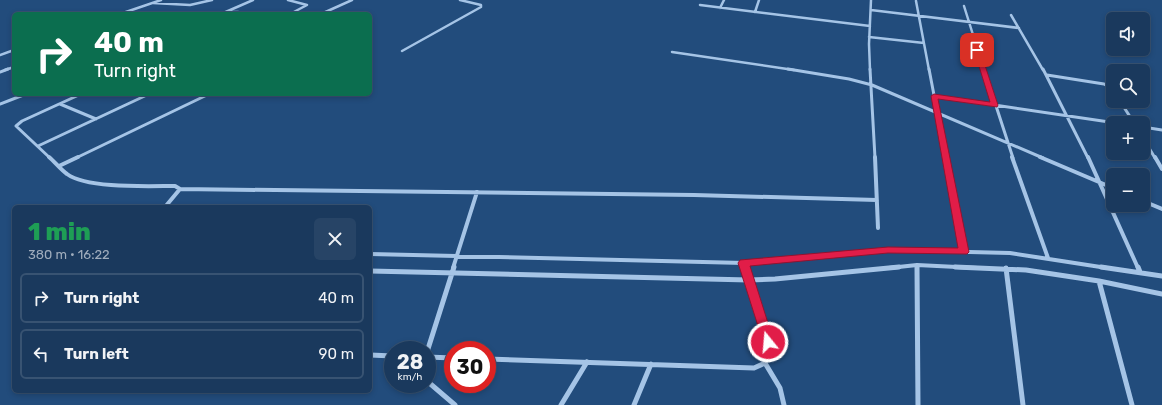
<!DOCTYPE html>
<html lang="en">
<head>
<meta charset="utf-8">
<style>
  :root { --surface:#1a395d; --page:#274466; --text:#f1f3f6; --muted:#9facbc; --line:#385372 }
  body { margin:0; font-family:Rubik,sans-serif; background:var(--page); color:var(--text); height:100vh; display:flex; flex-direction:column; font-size:15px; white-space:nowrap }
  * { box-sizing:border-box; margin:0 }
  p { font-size:13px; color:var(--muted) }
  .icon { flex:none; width:22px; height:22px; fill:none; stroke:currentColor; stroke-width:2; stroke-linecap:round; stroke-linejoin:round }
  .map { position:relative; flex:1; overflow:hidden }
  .side { position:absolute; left:12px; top:205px; width:360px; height:188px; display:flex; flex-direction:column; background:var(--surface); border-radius:6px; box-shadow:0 2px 6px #0003,0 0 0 1px var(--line) }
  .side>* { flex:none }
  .banner { position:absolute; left:12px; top:12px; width:360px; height:84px; border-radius:6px; box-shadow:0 2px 6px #0003,0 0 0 1px var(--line); background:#0b6e4f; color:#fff; overflow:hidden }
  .fabs { position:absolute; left:1106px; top:12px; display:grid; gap:8px }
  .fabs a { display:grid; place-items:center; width:44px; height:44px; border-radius:6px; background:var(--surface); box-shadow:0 2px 6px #0003,0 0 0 1px var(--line); font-size:20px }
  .speed { position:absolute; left:384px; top:341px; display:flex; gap:8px; font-size:20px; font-weight:700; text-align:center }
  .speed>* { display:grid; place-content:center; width:52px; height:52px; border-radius:50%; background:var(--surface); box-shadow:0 2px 6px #0003,0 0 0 1px var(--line); line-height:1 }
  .speed small { font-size:10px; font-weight:400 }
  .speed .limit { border:6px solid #d22; background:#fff; color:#111 }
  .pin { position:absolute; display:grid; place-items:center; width:34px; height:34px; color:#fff; margin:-17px; border-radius:8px; box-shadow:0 2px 6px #0006 }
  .me { position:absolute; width:44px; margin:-22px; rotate:343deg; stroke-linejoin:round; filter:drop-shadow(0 0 3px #0008) }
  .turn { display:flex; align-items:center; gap:14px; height:84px; padding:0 16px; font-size:18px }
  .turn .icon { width:52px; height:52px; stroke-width:2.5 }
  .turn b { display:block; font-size:28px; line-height:34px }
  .round { display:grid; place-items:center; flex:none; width:42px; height:42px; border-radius:6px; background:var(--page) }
  .head { display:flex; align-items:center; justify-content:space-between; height:68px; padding:0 16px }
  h1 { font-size:24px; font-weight:800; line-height:30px; color:#1e9e55 }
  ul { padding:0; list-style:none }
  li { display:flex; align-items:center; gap:12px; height:50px; margin:0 8px 6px; padding:0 8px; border:2px solid var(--line); border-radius:6px }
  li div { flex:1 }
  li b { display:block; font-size:15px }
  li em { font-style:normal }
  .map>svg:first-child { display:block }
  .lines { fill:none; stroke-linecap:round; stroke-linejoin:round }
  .street-far3 { stroke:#a5c4e6; stroke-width:2.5 }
  .street-far2 { stroke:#a5c4e6; stroke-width:3 }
  .street-far1 { stroke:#a5c4e6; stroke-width:4 }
  .street { stroke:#a5c4e6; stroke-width:5 }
  .route { fill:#e11d48; stroke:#92132f }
</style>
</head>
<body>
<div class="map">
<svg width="1162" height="405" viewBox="0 0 1162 405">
  <rect width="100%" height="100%" fill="#224c7c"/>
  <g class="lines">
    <path class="street-far3" d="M 288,0 L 307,5 L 290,14
      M 916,1 L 929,70
      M 153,3 L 190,5 L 212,0
      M 700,5 L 870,26
      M 964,6 L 984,70
      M 720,8 L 724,0
      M 871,10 L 1019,28
      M 228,11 L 257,14
      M 755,12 L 759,0
      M 120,14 L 161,0
      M 221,14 L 253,0
      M 321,14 L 352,0
      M 1011,15 L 1043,70
      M 869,37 L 924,43
      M 402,51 L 481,7 L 481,5 L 460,0
      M 672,52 L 794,70
      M 0,55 L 14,50
      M 5,70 L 14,67
      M 870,70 L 869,44 L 871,0"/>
    <path class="street-far2" d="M 788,69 L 849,79 L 872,85 L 1043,158
      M 870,69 L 875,158
      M 929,69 L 946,158
      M 984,69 L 1013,158
      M 1043,69 L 1088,158
      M 0,72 L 8,69
      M 1047,75 L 1104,84 L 1113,89
      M 934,96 L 1116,123
      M 1120,101 L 1134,123
      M 0,104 L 26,94
      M 60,104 L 96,119
      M 1143,127 L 1162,130
      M 1143,138 L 1155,158
      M 38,146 L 149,94
      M 50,158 L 16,126 L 22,121 L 81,94
      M 76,158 L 209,94"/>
    <path class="street-far1" d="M 49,157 C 55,162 60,169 67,174 C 87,189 150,186 175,186 L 180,189 L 165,207
      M 875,157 L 878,228
      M 946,157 L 964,252
      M 1012,157 L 1048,258
      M 1040,157 L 1113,188
      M 1088,157 L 1138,268
      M 1155,157 L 1162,169
      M 59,166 L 78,157
      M 180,189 L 694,195 L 877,200
      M 1143,201 L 1162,209
      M 370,254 L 744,263 L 888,250 L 1010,253 L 1107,268
      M 744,263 L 745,268
      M 917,265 L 917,268
      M 453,268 L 477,192
      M 889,268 L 917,265 L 977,268"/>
    <path class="street" d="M 917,267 L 918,405
      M 955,267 L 1026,270 L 1099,281 L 1162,294
      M 1101,267 L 1162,276
      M 1138,267 L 1140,272
      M 1006,268 L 1023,405
      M 370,271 L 749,280 L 775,279 L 899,267
      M 1099,281 L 1132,405
      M 427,352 L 454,267
      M 370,355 L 393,356
      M 427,357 L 453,358
      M 487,359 L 754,368 L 765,363 L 769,354 L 768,342 L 745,267
      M 765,363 L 780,388 L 784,405
      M 427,381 L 455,405
      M 561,405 L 587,362
      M 634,405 L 651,364"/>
  </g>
  <path class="route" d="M 975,48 L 980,50 L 998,105 L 997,107 L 938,99 L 969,252 L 967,254 L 888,253 L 750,266 L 774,342 L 772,345 L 768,347 L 764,345 L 738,263 L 740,260 L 888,247 L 958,248 L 931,96 L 934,94 L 990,102 L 974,50 Z"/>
</svg>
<div class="fabs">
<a><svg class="icon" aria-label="sound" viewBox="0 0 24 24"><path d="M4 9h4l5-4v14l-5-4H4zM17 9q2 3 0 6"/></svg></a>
<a><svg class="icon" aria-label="search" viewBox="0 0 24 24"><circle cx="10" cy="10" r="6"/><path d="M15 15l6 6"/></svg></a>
<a>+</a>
<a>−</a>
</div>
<div class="speed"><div>28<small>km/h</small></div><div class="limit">30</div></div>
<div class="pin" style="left:977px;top:50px;background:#d93025"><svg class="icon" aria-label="arrive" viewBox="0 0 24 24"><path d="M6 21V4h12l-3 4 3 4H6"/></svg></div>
<svg class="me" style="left:768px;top:342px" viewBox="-20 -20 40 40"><circle r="17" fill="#e11d48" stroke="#fff" stroke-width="3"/><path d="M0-11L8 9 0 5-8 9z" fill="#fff"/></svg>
<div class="banner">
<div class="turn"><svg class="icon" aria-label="right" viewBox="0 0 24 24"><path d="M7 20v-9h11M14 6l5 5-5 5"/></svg><div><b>40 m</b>Turn right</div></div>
</div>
<section class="side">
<div class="head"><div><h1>1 min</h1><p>380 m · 16:22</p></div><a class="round"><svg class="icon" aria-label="close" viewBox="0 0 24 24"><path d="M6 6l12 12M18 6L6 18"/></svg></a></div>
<ul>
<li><svg class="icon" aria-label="right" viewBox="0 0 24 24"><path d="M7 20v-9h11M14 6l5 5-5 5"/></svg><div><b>Turn right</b></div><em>40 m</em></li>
<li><svg class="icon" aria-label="left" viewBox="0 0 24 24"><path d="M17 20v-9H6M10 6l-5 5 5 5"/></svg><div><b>Turn left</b></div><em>90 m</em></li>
</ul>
</section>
</div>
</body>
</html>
